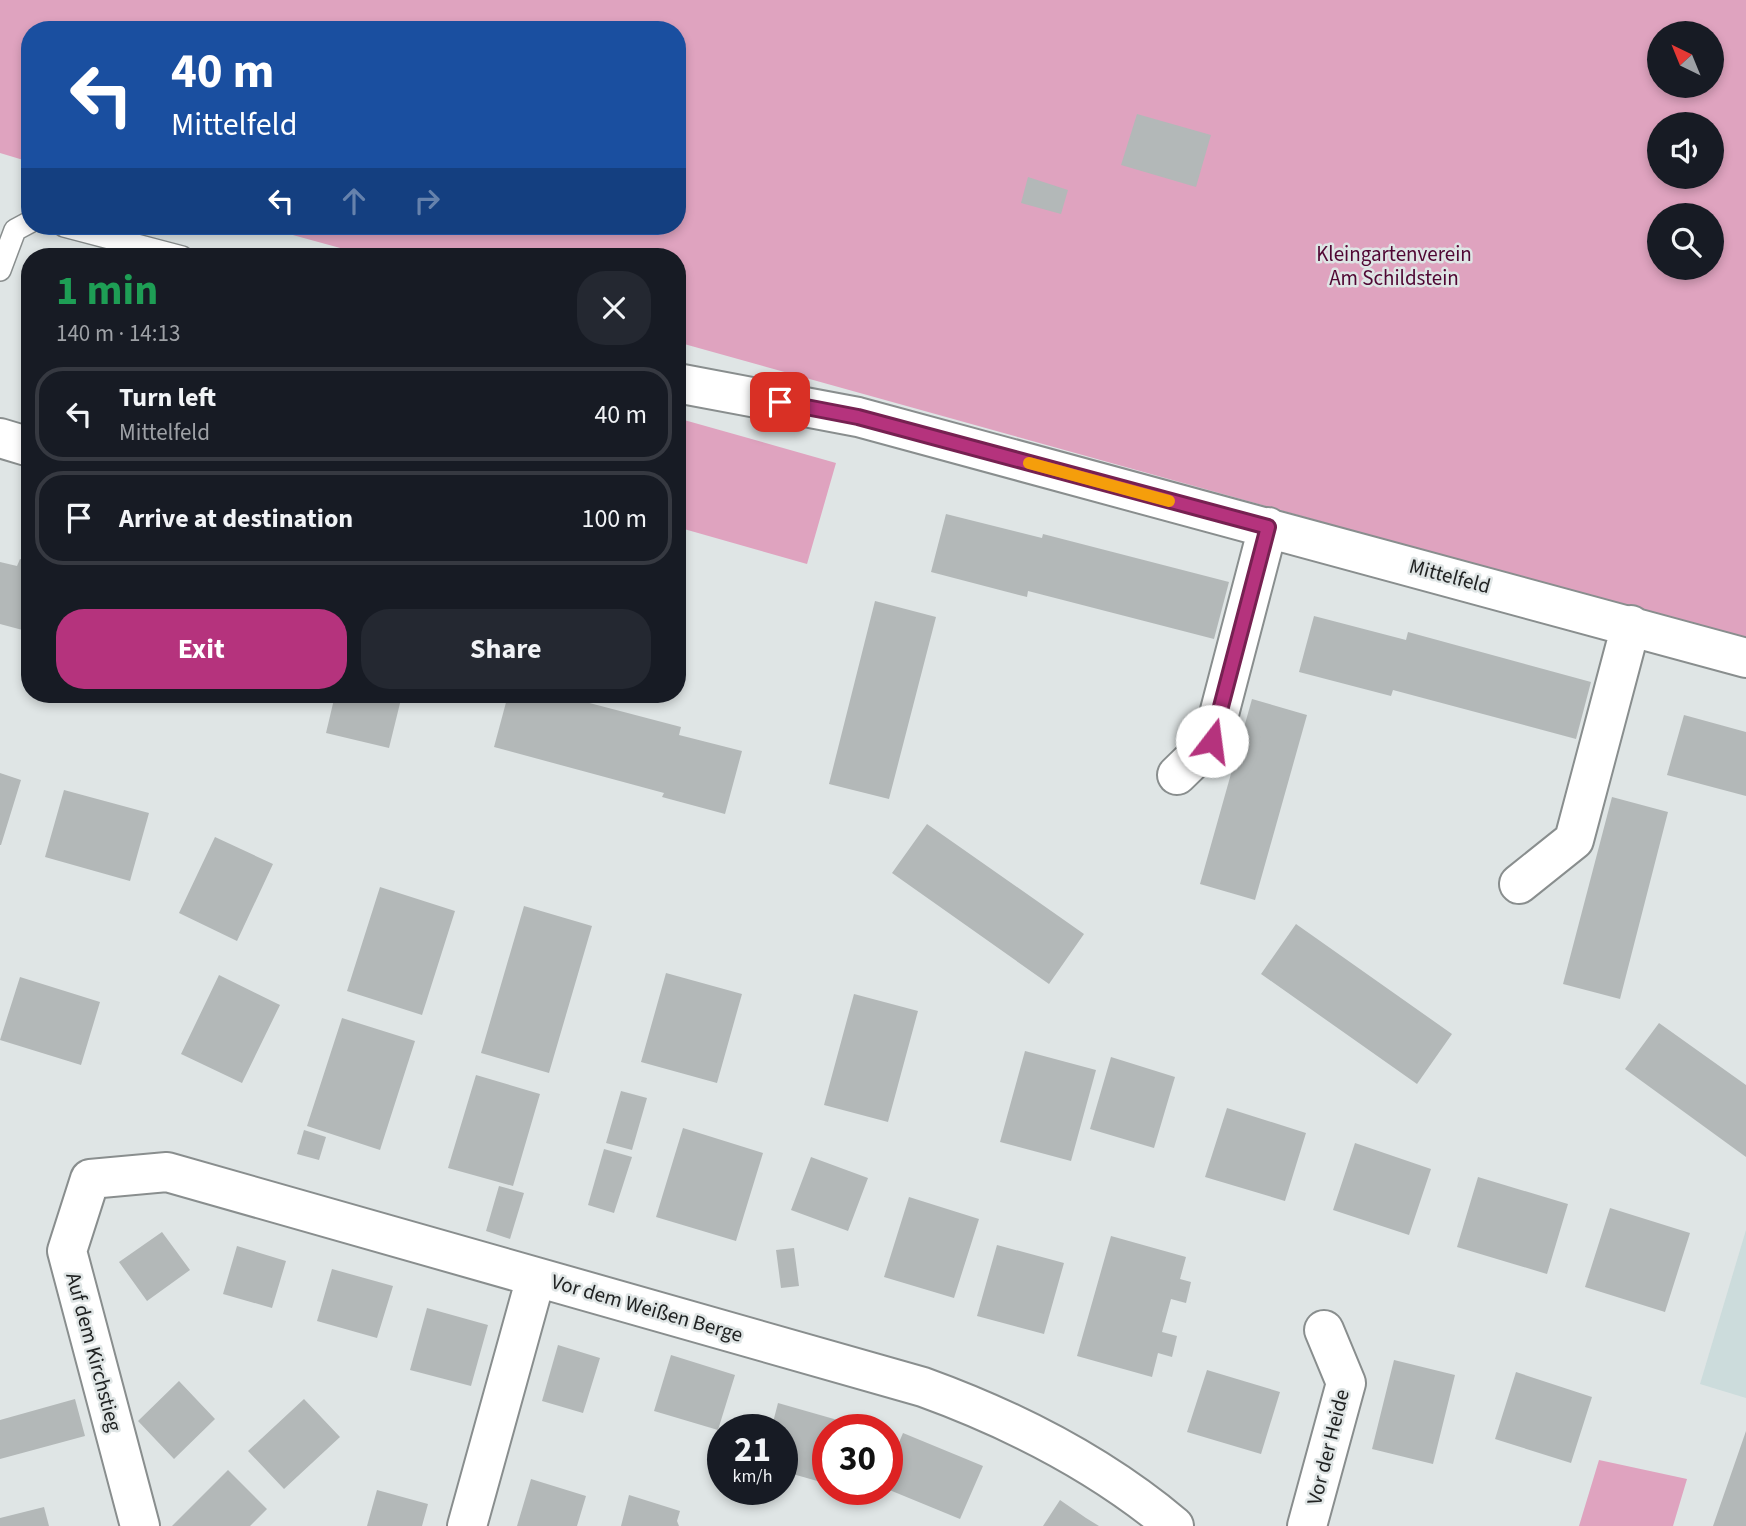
<!DOCTYPE html>
<html lang="en">
<head>
<meta charset="utf-8">
<style>
  :root { --surface:#171b24; --page:#242831; --text:#f1f3f6; --muted:#9ea1a6; --line:#363941; --accent:#b5337d }
  body { margin:0; font-family:"Source Sans 3",sans-serif; background:var(--page); color:var(--text); height:100vh; display:flex; flex-direction:column; font-size:26px; white-space:nowrap }
  * { box-sizing:border-box; margin:0 }
  p { font-size:23px; color:var(--muted) }
  .icon { flex:none; width:38px; height:38px; fill:none; stroke:currentColor; stroke-width:2; stroke-linecap:round; stroke-linejoin:round }
  .map { position:relative; flex:1; overflow:hidden }
  .side { position:absolute; left:21px; top:248px; width:665px; height:455px; display:flex; flex-direction:column; background:var(--surface); border-radius:28px; box-shadow:0 4px 10px #0003 }
  .side>* { flex:none }
  .guide { position:absolute; left:21px; top:21px; width:665px; height:214px; border-radius:28px; box-shadow:0 4px 10px #0003; background:#1a4fa0; color:#fff; overflow:hidden }
  .needle { width:46px; rotate:317deg }
  .tools { position:absolute; left:1647px; top:21px; display:grid; gap:14px }
  .tools a { display:grid; place-items:center; width:77px; height:77px; border-radius:50%; background:var(--surface); box-shadow:0 4px 10px #0003; font-size:35px }
  .speed { position:absolute; left:707px; top:1414px; display:flex; gap:14px; font-size:35px; font-weight:700; text-align:center }
  .speed>* { display:grid; place-content:center; width:91px; height:91px; border-radius:50%; background:var(--surface); box-shadow:0 4px 10px #0003; line-height:1 }
  .speed small { font-size:18px; font-weight:400 }
  .speed .limit { border:10px solid #d22; background:#fff; color:#111 }
  .pin { position:absolute; display:grid; place-items:center; width:60px; height:60px; color:#fff; margin:-30px; border-radius:14px; box-shadow:0 4px 10px #0006 }
  .me { position:absolute; width:77px; margin:-38px; rotate:15deg; stroke-linejoin:round; filter:drop-shadow(0 0 5px #0008) }
  .turn { display:flex; align-items:center; gap:24px; height:147px; padding:0 35px; font-size:32px }
  .turn .icon { width:91px; height:91px; stroke-width:2.5 }
  .turn b { display:block; font-size:49px; line-height:60px }
  .lanes { display:flex; align-items:center; height:66px; padding:0 35px; background:#0003; justify-content:center; gap:35px; direction:ltr }
  .lanes .off { opacity:.35 }
  .round { display:grid; place-items:center; flex:none; width:74px; height:74px; border-radius:28px; background:var(--page) }
  .overview { display:flex; align-items:center; justify-content:space-between; height:119px; padding:0 35px }
  h1 { font-size:42px; font-weight:700; line-height:52px; color:#1e9e55 }
  .cta { display:flex; gap:14px; margin-top:auto; padding:14px 35px }
  .cta a { flex:1; height:80px; border-radius:28px; background:var(--accent); color:#fff; font-size:28px; font-weight:700; line-height:80px; text-align:center }
  .cta a+a { background:var(--page); color:var(--text) }
  ul { padding:0; list-style:none }
  li { display:flex; align-items:center; gap:21px; height:94px; margin:0 14px 10px; padding:0 21px; border:4px solid var(--line); border-radius:28px }
  li div { flex:1 }
  li b { display:block; font-size:26px }
  li em { font-style:normal }
  .map>svg:first-child { display:block }
  .built { fill:#ccdcdc }
  .green { fill:#dfa3bf; fill-rule:evenodd }
  .building { fill:#b3b8b8 }
  .lines { fill:none; stroke-linecap:round; stroke-linejoin:round }
  .service-casing { stroke:#898e8e; stroke-width:24 }
  .minor-casing { stroke:#898e8e; stroke-width:42 }
  .service { stroke:#fff; stroke-width:21 }
  .minor { stroke:#fff; stroke-width:38 }
  .route-casing { stroke:#762151; stroke-width:18 }
  .route { stroke:#b5337d; stroke-width:12 }
  .slow { stroke:#f59e0b; stroke-width:12 }
  .labels { text-anchor:middle; stroke-width:5; stroke-linejoin:round; paint-order:stroke }
  .park-label { font-size:21px; fill:#500733; stroke:#dfe5e5 }
  .street-label { font-size:21px; fill:#212323; stroke:#dfe5e5 }
</style>
</head>
<body>
<div class="map">
<svg width="1746" height="1526" viewBox="0 0 1746 1526">
  <rect width="100%" height="100%" fill="#dfe5e5"/>
  <path class="built" d="M 1746,1230 L 1746,1398 L 1700,1384 Z"/>
  <path class="green" d="M 0,0 L 1746,0 L 1746,640 L 677,342 L 677,257 L 373,257 L 260,226 L 677,226 L 677,30 L 30,30 L 30,162 L 0,153 ZM 1659,33 L 1712,33 L 1712,86 L 1659,86 ZM 1659,124 L 1712,124 L 1712,177 L 1659,177 ZM 1659,215 L 1712,215 L 1712,268 L 1659,268 Z
    M 677,418 L 836,463 L 807,564 L 677,527 Z
    M 1599,1460 L 1687,1479 L 1673,1526 L 1579,1526 Z"/>
  <path class="building" d="M 1137,114 L 1211,135 L 1196,187 L 1121,165 Z
    M 1028,177 L 1068,190 L 1061,214 L 1021,203 Z
    M 946,514 L 1042,538 L 1043,534 L 1229,582 L 1214,639 L 1028,591 L 1027,597 L 931,572 Z
    M 20,559 L 30,562 L 30,632 L 0,624 L 0,562 L 17,566 Z
    M 875,601 L 936,617 L 889,799 L 829,784 Z
    M 1314,616 L 1406,640 L 1408,632 L 1591,682 L 1576,739 L 1393,690 L 1391,696 L 1299,672 Z
    M 335,695 L 402,695 L 389,748 L 326,733 Z
    M 508,695 L 559,695 L 681,727 L 679,735 L 742,751 L 725,814 L 662,797 L 664,793 L 494,747 Z
    M 1252,699 L 1307,715 L 1255,900 L 1200,884 Z
    M 1684,715 L 1746,732 L 1746,796 L 1667,775 Z
    M 0,773 L 21,780 L 1,845 L 0,845 Z
    M 64,790 L 149,813 L 130,881 L 45,857 Z
    M 1612,797 L 1668,812 L 1620,999 L 1563,984 Z
    M 927,824 L 1084,934 L 1049,984 L 892,873 Z
    M 215,837 L 273,864 L 237,941 L 179,913 Z
    M 380,887 L 455,911 L 422,1015 L 347,991 Z
    M 524,906 L 592,926 L 549,1073 L 481,1053 Z
    M 1296,924 L 1452,1034 L 1417,1084 L 1261,974 Z
    M 666,973 L 742,994 L 717,1083 L 641,1062 Z
    M 219,975 L 280,1005 L 242,1083 L 181,1054 Z
    M 20,977 L 100,1002 L 81,1065 L 0,1040 Z
    M 854,994 L 918,1011 L 888,1122 L 824,1105 Z
    M 342,1018 L 415,1041 L 380,1150 L 307,1126 Z
    M 1659,1023 L 1746,1085 L 1746,1157 L 1625,1069 Z
    M 1025,1051 L 1096,1070 L 1071,1161 L 1000,1142 Z
    M 1111,1057 L 1175,1077 L 1154,1148 L 1090,1129 Z
    M 476,1075 L 540,1094 L 513,1186 L 448,1168 Z
    M 621,1091 L 647,1098 L 632,1150 L 606,1143 Z
    M 1227,1108 L 1306,1133 L 1285,1201 L 1205,1177 Z
    M 683,1128 L 763,1153 L 736,1241 L 656,1217 Z
    M 304,1130 L 326,1137 L 319,1160 L 297,1154 Z
    M 1355,1143 L 1431,1169 L 1409,1235 L 1333,1210 Z
    M 604,1149 L 632,1157 L 614,1213 L 588,1205 Z
    M 811,1157 L 868,1178 L 848,1231 L 791,1210 Z
    M 1478,1177 L 1568,1204 L 1547,1274 L 1457,1247 Z
    M 499,1186 L 524,1193 L 510,1239 L 486,1231 Z
    M 909,1197 L 979,1219 L 954,1298 L 884,1277 Z
    M 1610,1208 L 1690,1233 L 1665,1312 L 1585,1287 Z
    M 162,1232 L 190,1270 L 147,1301 L 119,1262 Z
    M 1111,1236 L 1186,1257 L 1180,1279 L 1191,1282 L 1186,1303 L 1171,1299 L 1162,1332 L 1177,1336 L 1172,1357 L 1158,1353 L 1152,1377 L 1077,1356 Z
    M 997,1245 L 1064,1263 L 1044,1334 L 977,1316 Z
    M 237,1246 L 286,1261 L 272,1308 L 223,1294 Z
    M 794,1248 L 799,1286 L 781,1288 L 776,1250 Z
    M 332,1269 L 393,1286 L 377,1338 L 317,1321 Z
    M 427,1308 L 488,1325 L 471,1386 L 410,1370 Z
    M 558,1345 L 600,1358 L 583,1413 L 542,1401 Z
    M 671,1355 L 735,1375 L 718,1430 L 654,1411 Z
    M 1394,1360 L 1455,1375 L 1433,1464 L 1372,1449 Z
    M 1207,1370 L 1280,1392 L 1261,1454 L 1187,1432 Z
    M 1516,1372 L 1592,1397 L 1571,1463 L 1495,1439 Z
    M 179,1381 L 215,1419 L 174,1459 L 138,1421 Z
    M 75,1399 L 85,1436 L 0,1459 L 0,1420 Z
    M 304,1399 L 340,1437 L 284,1489 L 248,1451 Z
    M 778,1403 L 848,1423 L 846,1430 L 828,1430 L 828,1484 L 782,1471 L 782,1430 L 771,1430 Z
    M 1746,1431 L 1746,1526 L 1713,1526 Z
    M 903,1433 L 983,1466 L 960,1519 L 887,1489 L 887,1471 Z
    M 228,1470 L 267,1509 L 250,1526 L 172,1526 Z
    M 531,1479 L 586,1496 L 577,1526 L 517,1526 Z
    M 377,1490 L 428,1504 L 422,1526 L 367,1526 Z
    M 629,1495 L 680,1511 L 677,1521 L 679,1526 L 621,1526 Z
    M 1060,1500 L 1086,1518 L 1099,1526 L 1043,1526 Z
    M 44,1507 L 49,1526 L 0,1526 L 0,1518 Z"/>
  <g class="lines">
    <g class="service-casing">
      <path id="service" d="M 64,226 L 182,257
        M 0,270 L 15,230 L 30,222"/>
    </g>
    <g class="minor-casing">
      <path id="minor" d="M 677,383 L 858,417 L 1746,658
        M 0,438 L 30,447
        M 1177,775 L 1212,741 L 1268,527
        M 1519,884 L 1574,840 L 1631,625
        M 140,1526 L 67,1251 L 90,1179 L 167,1172 L 923,1387 C 1014,1420 1099,1463 1174,1526
        M 467,1526 L 536,1277
        M 1307,1526 L 1346,1383 L 1324,1330"/>
    </g>
    <use href="#service" class="service"/>
    <use href="#minor" class="minor"/>
  </g>
  <g class="lines">
    <g class="route-casing">
      <path id="route" d="M 780,402 L 858,417 L 1268,527 L 1212,741"/>
    </g>
    <use href="#route" class="route"/>
    <path class="slow" d="M 1029,463 L 1169,501"/>
  </g>
  <g class="labels">
    <g class="park-label">
      <text x="1394" y="261">Kleingartenverein<tspan x="1394" dy="24">Am Schildstein</tspan></text>
    </g>
    <g class="street-label">
      <text transform="translate(1450 576) rotate(15)" y="7">Mittelfeld</text>
      <text transform="translate(647 1308) rotate(16)" y="7">Vor dem Weißen Berge</text>
      <text transform="translate(94 1352) rotate(75)" y="7">Auf dem Kirchstieg</text>
      <text transform="translate(1328 1447) rotate(-76)" y="7">Vor der Heide</text>
    </g>
  </g>
</svg>
<div class="tools">
<a><svg class="needle" viewBox="-14 -14 28 28"><path d="M0-13l5 13h-10z" fill="#e53935"/><path d="M0 13l5-13h-10z" fill="#9ea1a6"/></svg></a>
<a><svg class="icon" aria-label="sound" viewBox="0 0 24 24"><path d="M4 9h4l5-4v14l-5-4H4zM17 9q2 3 0 6"/></svg></a>
<a><svg class="icon" aria-label="search" viewBox="0 0 24 24"><circle cx="10" cy="10" r="6"/><path d="M15 15l6 6"/></svg></a>
</div>
<div class="speed"><div>21<small>km/h</small></div><div class="limit">30</div></div>
<div class="pin" style="left:780px;top:402px;background:#d93025"><svg class="icon" aria-label="arrive" viewBox="0 0 24 24"><path d="M6 21V4h12l-3 4 3 4H6"/></svg></div>
<svg class="me" style="left:1212px;top:741px" viewBox="-20 -20 40 40"><circle r="19" fill="#fff"/><path d="M0-13L10 11 0 6-10 11z" fill="#b5337d"/></svg>
<div class="guide">
<div class="turn"><svg class="icon" aria-label="left" viewBox="0 0 24 24"><path d="M17 20v-9H6M10 6l-5 5 5 5"/></svg><div><b>40 m</b>Mittelfeld</div></div>
<div class="lanes"><svg class="icon" aria-label="left" viewBox="0 0 24 24"><path d="M17 20v-9H6M10 6l-5 5 5 5"/></svg><svg class="icon off" aria-label="ahead" viewBox="0 0 24 24"><path d="M12 20V5M6 11l6-6 6 6"/></svg><svg class="icon off" aria-label="right" viewBox="0 0 24 24"><path d="M7 20v-9h11M14 6l5 5-5 5"/></svg></div>
</div>
<section class="side">
<div class="overview"><div><h1>1 min</h1><p>140 m · 14:13</p></div><a class="round"><svg class="icon" aria-label="close" viewBox="0 0 24 24"><path d="M6 6l12 12M18 6L6 18"/></svg></a></div>
<ul>
<li><svg class="icon" aria-label="left" viewBox="0 0 24 24"><path d="M17 20v-9H6M10 6l-5 5 5 5"/></svg><div><b>Turn left</b><p>Mittelfeld</p></div><em>40 m</em></li>
<li><svg class="icon" aria-label="arrive" viewBox="0 0 24 24"><path d="M6 21V4h12l-3 4 3 4H6"/></svg><div><b>Arrive at destination</b></div><em>100 m</em></li>
</ul>
<div class="cta"><a>Exit</a><a>Share</a></div>
</section>
</div>
</body>
</html>
